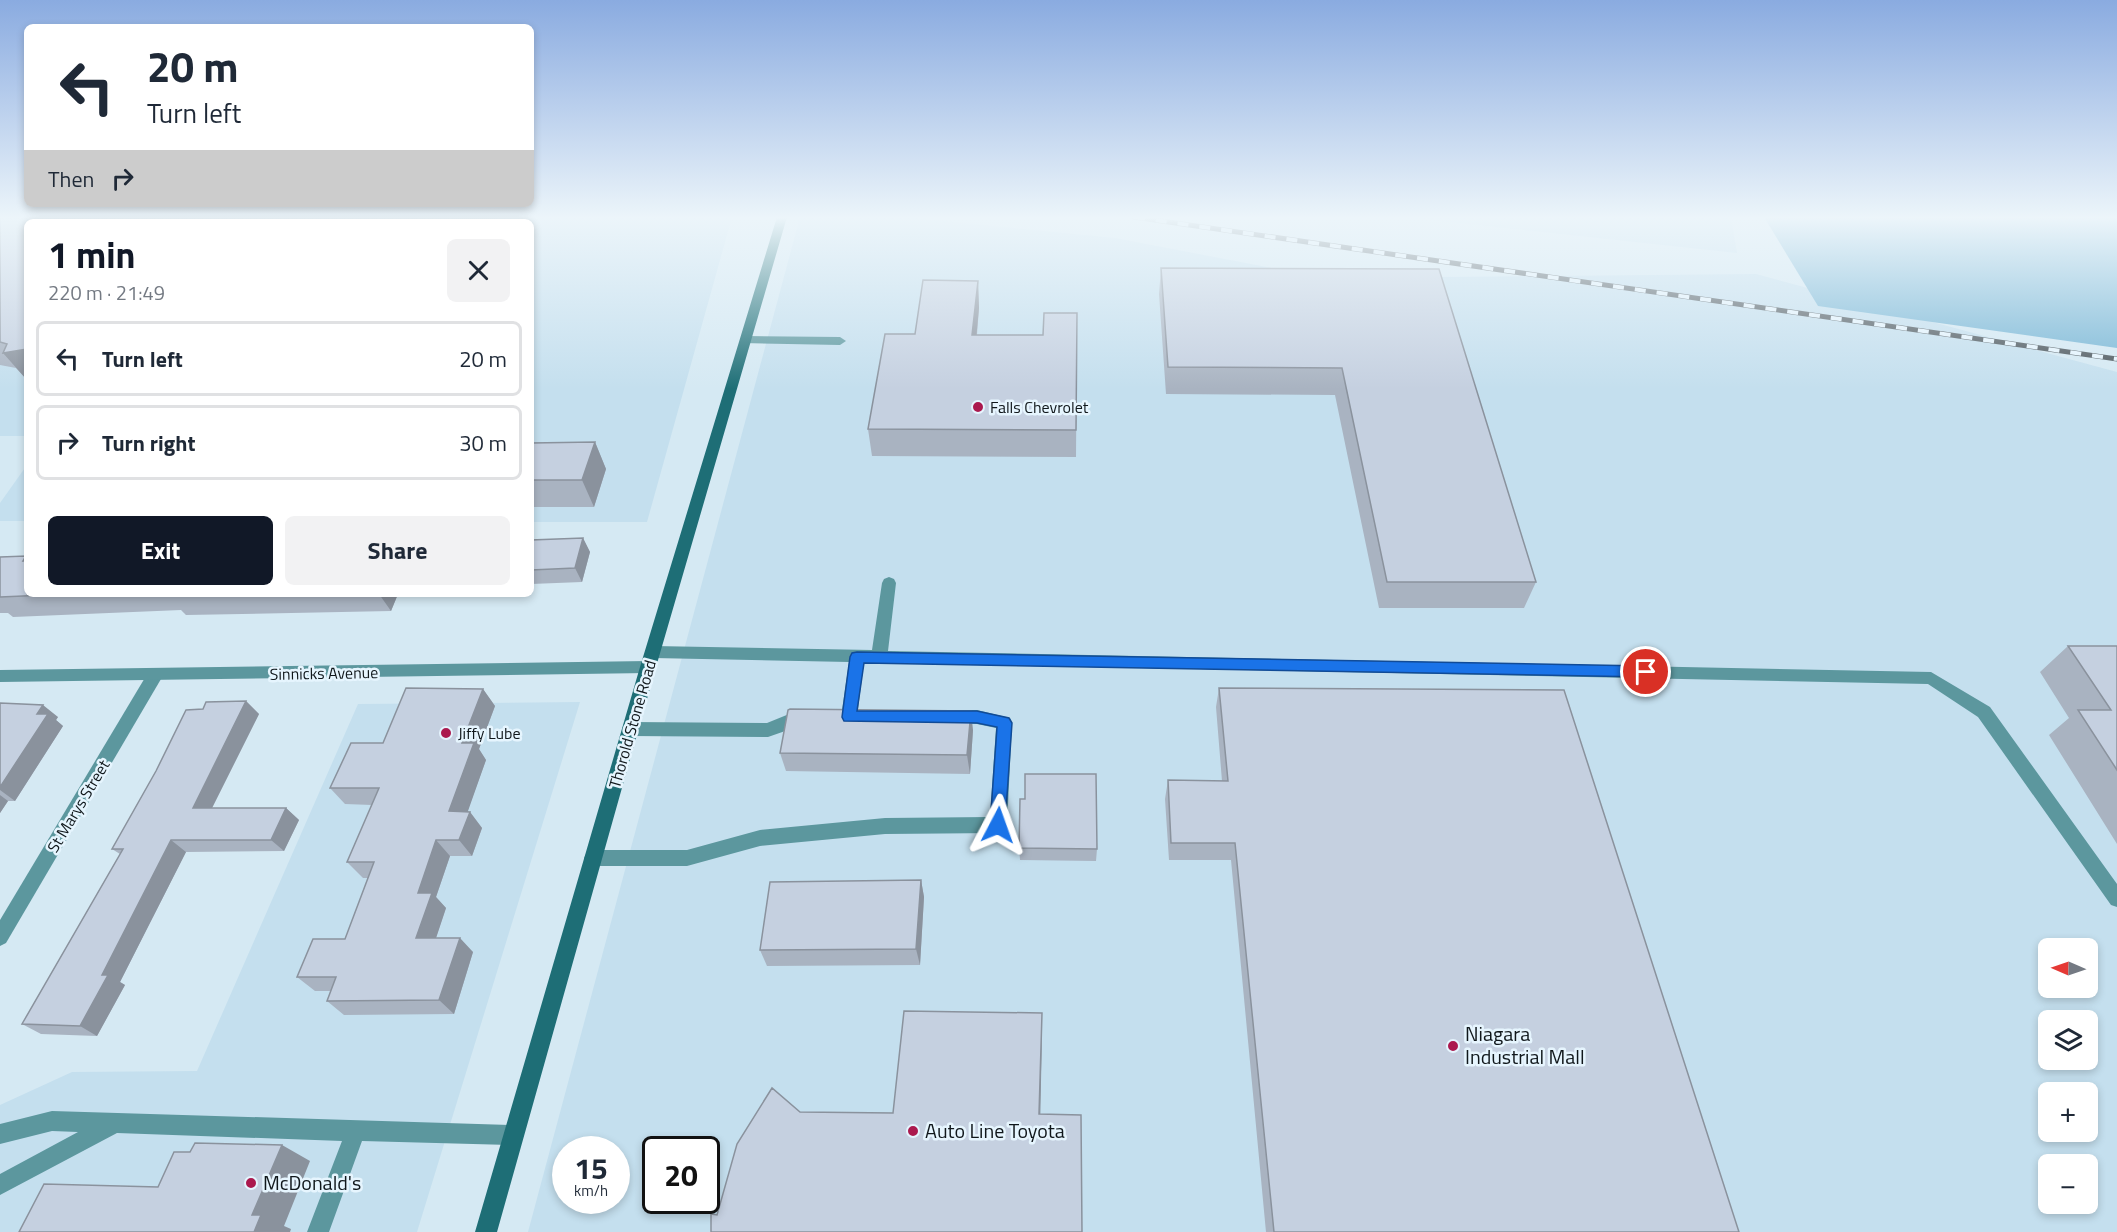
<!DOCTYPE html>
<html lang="en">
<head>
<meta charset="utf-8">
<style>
  :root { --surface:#fff; --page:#f2f2f3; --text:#1f2937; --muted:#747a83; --line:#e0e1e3; --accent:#111827 }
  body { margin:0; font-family:"Titillium Web",sans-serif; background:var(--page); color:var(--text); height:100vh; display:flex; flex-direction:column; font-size:22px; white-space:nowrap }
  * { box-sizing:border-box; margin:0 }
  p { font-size:20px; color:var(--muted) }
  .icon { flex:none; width:33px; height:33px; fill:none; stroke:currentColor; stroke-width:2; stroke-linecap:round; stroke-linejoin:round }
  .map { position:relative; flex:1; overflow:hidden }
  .details { position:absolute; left:24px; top:219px; width:510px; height:378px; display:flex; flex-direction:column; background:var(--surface); border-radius:9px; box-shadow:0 3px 9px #0003 }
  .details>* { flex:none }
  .top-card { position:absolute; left:24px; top:24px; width:510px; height:183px; border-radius:9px; box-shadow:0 3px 9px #0003; background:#fff; color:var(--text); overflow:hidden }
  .needle { width:39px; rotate:272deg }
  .buttons { position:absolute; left:2038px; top:938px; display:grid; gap:12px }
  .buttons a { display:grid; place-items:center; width:60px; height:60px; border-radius:9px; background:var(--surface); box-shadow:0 3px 9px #0003; font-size:30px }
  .speed { position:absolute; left:552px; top:1136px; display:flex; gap:12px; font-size:30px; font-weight:700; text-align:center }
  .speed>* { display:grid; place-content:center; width:78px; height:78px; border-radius:50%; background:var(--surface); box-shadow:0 3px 9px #0003; line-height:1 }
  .speed small { font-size:15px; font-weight:400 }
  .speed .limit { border:3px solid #111; border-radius:9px; background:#fff; color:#111 }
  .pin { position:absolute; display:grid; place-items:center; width:51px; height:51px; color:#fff; margin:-26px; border:3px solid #fff; border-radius:50%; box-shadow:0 2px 6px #0007 }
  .me { position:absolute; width:66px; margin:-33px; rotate:4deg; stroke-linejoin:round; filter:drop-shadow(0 0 4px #0008) }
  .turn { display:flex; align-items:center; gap:21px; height:126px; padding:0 24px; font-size:27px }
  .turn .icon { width:78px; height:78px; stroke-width:2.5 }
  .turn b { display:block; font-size:42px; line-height:51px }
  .then { display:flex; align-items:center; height:57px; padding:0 24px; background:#0003; gap:12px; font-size:22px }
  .round { display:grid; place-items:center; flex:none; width:63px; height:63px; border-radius:9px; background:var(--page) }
  .headline { display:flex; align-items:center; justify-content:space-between; height:102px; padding:0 24px }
  h1 { font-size:36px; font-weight:700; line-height:45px; color:var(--accent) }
  .button { display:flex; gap:12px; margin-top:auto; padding:12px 24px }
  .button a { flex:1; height:69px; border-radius:9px; background:var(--accent); color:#fff; font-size:24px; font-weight:700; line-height:69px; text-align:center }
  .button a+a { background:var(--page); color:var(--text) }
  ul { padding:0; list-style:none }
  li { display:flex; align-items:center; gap:18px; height:75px; margin:0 12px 9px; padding:0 12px; border:3px solid var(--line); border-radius:9px }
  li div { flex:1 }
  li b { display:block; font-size:22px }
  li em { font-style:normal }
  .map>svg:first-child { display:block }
  .built { fill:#c4dfee; fill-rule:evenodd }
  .forest { fill:#78b6d5 }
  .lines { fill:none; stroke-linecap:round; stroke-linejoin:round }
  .service { fill:#5c979e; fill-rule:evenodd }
  .minor { fill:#5c979e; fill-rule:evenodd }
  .tertiary { fill:#5c979e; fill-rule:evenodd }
  .secondary { fill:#1e6e76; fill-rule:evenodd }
  .rail-casing { stroke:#4b555b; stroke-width:5 }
  .rail { stroke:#e6f5fe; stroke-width:4; stroke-dasharray:11; stroke-linecap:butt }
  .wall { fill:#a9b3c1 }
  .shaded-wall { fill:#8a929d }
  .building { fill:#c5d0e0; stroke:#8a929d; stroke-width:1.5 }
  .route { fill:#1a73e8; stroke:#114b97; stroke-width:1.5 }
  .poi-dot { fill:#ab194e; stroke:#e6f5fe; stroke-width:2 }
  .labels { text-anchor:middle; stroke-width:5; stroke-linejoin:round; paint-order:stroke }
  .poi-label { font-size:16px; fill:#10171b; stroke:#e6f5fe; text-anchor:start }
  .street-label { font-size:16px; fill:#10171b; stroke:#e6f5fe }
  .near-poi-label { font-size:20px; fill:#10171b; stroke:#e6f5fe; text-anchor:start }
</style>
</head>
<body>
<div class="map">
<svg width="2117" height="1232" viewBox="0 0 2117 1232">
  <rect width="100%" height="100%" fill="#d5e9f3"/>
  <path class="built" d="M 0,217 L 732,217 L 647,522 L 531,522 L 531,222 L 27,222 L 27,436 L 0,436 Z
    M 800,217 L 903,217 L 1115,238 L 1324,278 L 1756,274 L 2117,372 L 2117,1232 L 528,1232 ZM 2049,948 L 2088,948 L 2088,987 L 2049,987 ZM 2049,1020 L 2088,1020 L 2088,1059 L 2049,1059 ZM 2049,1092 L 2088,1092 L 2088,1131 L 2049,1131 ZM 566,1149 L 616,1149 L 616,1200 L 566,1200 ZM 656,1149 L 706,1149 L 706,1200 L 656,1200 ZM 2049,1164 L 2088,1164 L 2088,1203 L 2049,1203 Z
    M 1404,217 L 1731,217 L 1737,253 Z
    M 27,465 L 27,521 L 0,521 L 0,503 Z
    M 580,702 L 417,1232 L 0,1232 L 0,1105 L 72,1072 L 197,1071 L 358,704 Z"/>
  <path class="forest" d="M 1764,217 L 2117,217 L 2117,348 L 1818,306 Z"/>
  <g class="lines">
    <path class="service" d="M 746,336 L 840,337 L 846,341 L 840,345 L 742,343 L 742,337 Z
      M 889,577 L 894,579 L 896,583 L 888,651 L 1931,672 L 1990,707 L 2117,884 L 2117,907 L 2111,905 L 1978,717 L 1928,684 L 864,662 L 857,717 L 855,722 L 849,724 L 843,722 L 841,717 L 849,662 L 653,658 L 648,656 L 645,652 L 648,648 L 653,646 L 872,650 L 882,583 L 884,579 Z
      M 799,710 L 811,712 L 813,717 L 811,722 L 768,737 L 630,736 L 624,734 L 622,729 L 624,724 L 630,722 L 767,723 Z
      M 952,710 L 977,710 L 1010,718 L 1012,723 L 1007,825 L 1004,830 L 998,833 L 885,834 L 760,846 L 687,866 L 593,866 L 587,864 L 584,858 L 587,852 L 593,850 L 687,850 L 760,830 L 885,818 L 990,817 L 996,728 L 977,724 L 946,722 L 944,717 L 946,712 Z
      M 52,1111 L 514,1125 L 521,1128 L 524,1135 L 521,1142 L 514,1145 L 362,1141 L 329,1232 L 307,1232 L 342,1141 L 117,1133 L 0,1195 L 0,1174 L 78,1132 L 52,1131 L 0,1144 L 0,1124 Z"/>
    <path class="minor" d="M 155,669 L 161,671 L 163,675 L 161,679 L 6,943 L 0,946 L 0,920 L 149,671 Z"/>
    <path class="tertiary" d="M 648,661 L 653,663 L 656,667 L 653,671 L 648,673 L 0,682 L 0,670 Z"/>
    <path class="secondary" d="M 777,217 L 787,217 L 656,667 L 497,1232 L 475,1232 L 640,667 Z"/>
    <g class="rail-casing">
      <path id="rail" d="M 1134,217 L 2117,359"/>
    </g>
    <use href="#rail" class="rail"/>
  </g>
  <path class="wall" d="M 0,217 L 497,217 L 492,222 L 27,222 L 27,380 L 16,368 L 0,365 Z
    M 1161,268 L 1439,269 L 1536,582 L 1524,608 L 1379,608 L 1335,395 L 1166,394 L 1159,294 Z
    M 978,281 L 979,308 L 977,335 L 1043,335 L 1077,313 L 1076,457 L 872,456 L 868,429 L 915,334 Z
    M 595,442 L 606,469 L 594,507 L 531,507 L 531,443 Z
    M 583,538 L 590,552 L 582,582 L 531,584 L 531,540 Z
    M 0,557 L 27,594 L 398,594 L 391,611 L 186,615 L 181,610 L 13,617 L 8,613 L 0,613 Z
    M 2068,646 L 2117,646 L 2117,844 L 2049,735 L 2069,718 L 2040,672 Z
    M 1219,688 L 1739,1232 L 1266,1232 L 1231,860 L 1169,860 L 1165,799 L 1168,780 L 1222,781 L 1216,707 Z
    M 483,689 L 495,706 L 479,749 L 486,760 L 467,812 L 470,812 L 482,828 L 472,856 L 450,856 L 436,897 L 446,908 L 436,938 L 473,952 L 454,1014 L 344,1015 L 327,1001 L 331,991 L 315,991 L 297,977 L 345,939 L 368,878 L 363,878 L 347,862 L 372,805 L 345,804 L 330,788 L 383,743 Z
    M 246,701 L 259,714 L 212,808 L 286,808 L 299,820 L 284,851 L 186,852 L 120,982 L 125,985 L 97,1036 L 41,1034 L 22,1024 L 120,854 L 112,849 L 156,771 L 203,709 Z
    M 0,703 L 58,717 L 56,720 L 63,726 L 15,801 L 8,801 L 0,813 Z
    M 973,730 L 970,774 L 786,771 L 780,753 Z
    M 1025,799 L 1097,849 L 1096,861 L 1020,860 L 1019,848 Z
    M 921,880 L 924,897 L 920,965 L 767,966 L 760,950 Z"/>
  <path class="shaded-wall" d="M 459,217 L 497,217 L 492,222 L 454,222 Z
    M 978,281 L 979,308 L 974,362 L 972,335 Z
    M 27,349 L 27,380 L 3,353 Z
    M 595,442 L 606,469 L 594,507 L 582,480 Z
    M 583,538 L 590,552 L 582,582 L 575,568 Z
    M 379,594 L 398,594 L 391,611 Z
    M 483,689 L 495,706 L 479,749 L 486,760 L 462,828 L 449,811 L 462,743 Z
    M 246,701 L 259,714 L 206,820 L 193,808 Z
    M 43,705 L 58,717 L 56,720 L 63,726 L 15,801 L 0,790 L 0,787 L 37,714 Z
    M 971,711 L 973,730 L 970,774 L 967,755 Z
    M 0,795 L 8,801 L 0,813 Z
    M 286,808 L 299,820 L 284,851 L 271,840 Z
    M 470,812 L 482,828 L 472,856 L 459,840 Z
    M 171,840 L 186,852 L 120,982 L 125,985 L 97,1036 L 80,1026 L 102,975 Z
    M 436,840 L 450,856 L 436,897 L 446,908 L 431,953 L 416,938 L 418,893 Z
    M 921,880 L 924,897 L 920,965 L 916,949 Z
    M 460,938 L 473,952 L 454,1014 L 439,1000 Z
    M 1042,1013 L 1042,1032 L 1040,1131 L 1039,1114 Z
    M 282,1145 L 310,1161 L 284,1226 L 291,1229 L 290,1232 L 254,1232 L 252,1215 Z"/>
  <path class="building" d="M 0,217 L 459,217 L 454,222 L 27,222 L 27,349 L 3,353 L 7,344 L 0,342 Z
    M 1161,268 L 1439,269 L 1536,582 L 1387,582 L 1342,368 L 1168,367 Z
    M 923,280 L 978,281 L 972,335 L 1043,335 L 1044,313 L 1077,313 L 1076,430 L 868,429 L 885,334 L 915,334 Z
    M 595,442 L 582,480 L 531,480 L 531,443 Z
    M 583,538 L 575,568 L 531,570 L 531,540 Z
    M 26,556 L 23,561 L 27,561 L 27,594 L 69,594 L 0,597 L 0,557 Z
    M 168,594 L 236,594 L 167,595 Z
    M 2068,646 L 2117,646 L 2117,770 L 2078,710 L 2111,710 Z
    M 406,688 L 483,689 L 462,743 L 474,743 L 449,811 L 470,812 L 459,840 L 436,840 L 418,893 L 432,893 L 416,938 L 460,938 L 439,1000 L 327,1001 L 336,977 L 297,977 L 313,939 L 345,939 L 374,862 L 347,862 L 379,788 L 330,788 L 351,743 L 383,743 Z
    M 1219,688 L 1564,690 L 1739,1232 L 1274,1232 L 1235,843 L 1171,843 L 1168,780 L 1228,781 Z
    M 246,701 L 193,808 L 286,808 L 271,840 L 171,840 L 102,975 L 108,975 L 80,1026 L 22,1024 L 123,849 L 112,849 L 156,771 L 186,710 L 203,709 L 206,702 Z
    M 0,703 L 43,705 L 37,714 L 48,714 L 0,787 Z
    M 790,709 L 971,711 L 967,755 L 780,753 L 788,710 Z
    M 1025,774 L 1096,774 L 1097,849 L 1019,848 L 1020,799 L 1025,799 Z
    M 921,880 L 916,949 L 760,950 L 770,882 Z
    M 904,1011 L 1042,1013 L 1039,1114 L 1081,1115 L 1082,1232 L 711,1232 L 711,1214 L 717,1215 L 737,1144 L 772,1088 L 800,1112 L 893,1113 Z
    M 195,1143 L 282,1145 L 252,1215 L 261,1215 L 254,1232 L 19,1232 L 44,1184 L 158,1187 L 174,1152 L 190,1152 Z"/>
  <linearGradient id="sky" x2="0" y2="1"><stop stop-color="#8aabe0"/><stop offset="0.56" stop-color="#ecf5fa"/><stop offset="1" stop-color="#ecf5fa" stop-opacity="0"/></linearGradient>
  <rect width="2117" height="389" fill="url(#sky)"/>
  <path class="route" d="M 857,652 L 1646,666 L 1651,668 L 1653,672 L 1651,676 L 1646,677 L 864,663 L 857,711 L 977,711 L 1009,718 L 1012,723 L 1005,825 L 1003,830 L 998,832 L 992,830 L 990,825 L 997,727 L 977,723 L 844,721 L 842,717 L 850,657 L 852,653 Z"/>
  <g class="poi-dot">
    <circle cx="978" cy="407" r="6"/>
    <circle cx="446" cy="733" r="6"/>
    <circle cx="1453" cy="1046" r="6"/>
    <circle cx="913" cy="1131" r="6"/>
    <circle cx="251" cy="1183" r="6"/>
  </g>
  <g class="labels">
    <g class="poi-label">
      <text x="990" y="413">Falls Chevrolet</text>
      <text x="458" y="739">Jiffy Lube</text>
    </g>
    <g class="street-label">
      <text transform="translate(324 673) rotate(-1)" y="6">Sinnicks Avenue</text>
      <text transform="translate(632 724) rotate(-74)" y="6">Thorold Stone Road</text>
      <text transform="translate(78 806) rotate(-59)" y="6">St Marys Street</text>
    </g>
    <g class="near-poi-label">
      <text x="1465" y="1041">Niagara<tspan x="1465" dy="23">Industrial Mall</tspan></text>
      <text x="925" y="1138">Auto Line Toyota</text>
      <text x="263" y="1190">McDonald's</text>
    </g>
  </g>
</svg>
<div class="buttons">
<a><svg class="needle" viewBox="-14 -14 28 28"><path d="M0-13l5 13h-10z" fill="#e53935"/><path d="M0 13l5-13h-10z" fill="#747a83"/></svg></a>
<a><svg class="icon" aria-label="layers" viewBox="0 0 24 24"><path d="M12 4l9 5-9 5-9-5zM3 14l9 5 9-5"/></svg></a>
<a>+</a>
<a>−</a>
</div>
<div class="speed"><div>15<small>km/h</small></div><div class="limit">20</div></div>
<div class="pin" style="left:1646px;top:672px;background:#d93025"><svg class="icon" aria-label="arrive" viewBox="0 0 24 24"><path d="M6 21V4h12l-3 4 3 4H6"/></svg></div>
<svg class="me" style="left:998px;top:825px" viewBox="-20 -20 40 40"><path d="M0-17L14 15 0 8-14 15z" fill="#1a73e8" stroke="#fff" stroke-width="4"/></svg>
<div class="top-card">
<div class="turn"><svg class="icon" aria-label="left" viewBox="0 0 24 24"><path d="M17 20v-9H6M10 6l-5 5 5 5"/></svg><div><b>20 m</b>Turn left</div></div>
<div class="then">Then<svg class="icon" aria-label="right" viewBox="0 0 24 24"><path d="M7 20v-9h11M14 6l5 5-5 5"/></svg></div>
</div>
<section class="details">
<div class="headline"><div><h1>1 min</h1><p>220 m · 21:49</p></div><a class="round"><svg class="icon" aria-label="close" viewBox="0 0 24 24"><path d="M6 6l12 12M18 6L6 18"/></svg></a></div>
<ul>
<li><svg class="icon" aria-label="left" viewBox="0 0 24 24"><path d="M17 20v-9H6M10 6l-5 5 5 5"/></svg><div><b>Turn left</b></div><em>20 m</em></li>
<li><svg class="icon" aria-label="right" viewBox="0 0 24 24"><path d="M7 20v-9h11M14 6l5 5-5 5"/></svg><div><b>Turn right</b></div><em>30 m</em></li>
</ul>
<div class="button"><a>Exit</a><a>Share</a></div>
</section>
</div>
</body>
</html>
